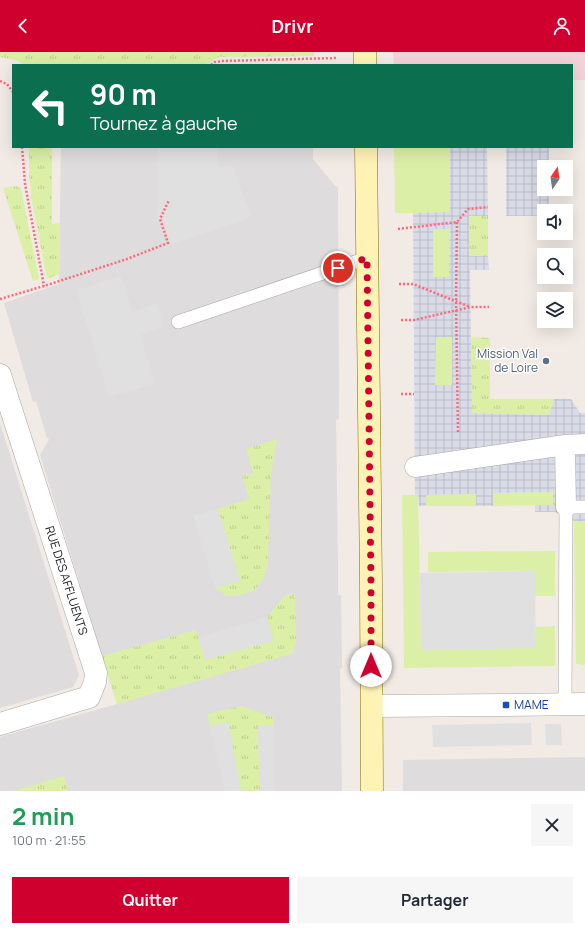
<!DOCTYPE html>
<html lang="fr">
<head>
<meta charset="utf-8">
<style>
  :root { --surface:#fff; --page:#f6f6f7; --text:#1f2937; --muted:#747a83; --accent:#cf002e }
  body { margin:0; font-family:Manrope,sans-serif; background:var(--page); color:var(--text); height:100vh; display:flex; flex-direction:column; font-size:15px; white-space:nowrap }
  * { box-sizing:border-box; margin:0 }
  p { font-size:13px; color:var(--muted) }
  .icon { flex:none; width:22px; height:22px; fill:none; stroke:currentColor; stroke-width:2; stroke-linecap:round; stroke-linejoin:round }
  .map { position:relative; height:739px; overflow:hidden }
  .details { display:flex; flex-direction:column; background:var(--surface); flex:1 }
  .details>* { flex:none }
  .banner { position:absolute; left:12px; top:12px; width:561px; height:84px; border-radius:0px; box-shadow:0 4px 16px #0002; background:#0b6e4f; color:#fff; overflow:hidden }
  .needle { width:26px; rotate:13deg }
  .fabs { position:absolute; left:537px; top:108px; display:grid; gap:8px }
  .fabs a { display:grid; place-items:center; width:36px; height:36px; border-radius:0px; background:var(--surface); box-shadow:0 4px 16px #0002; font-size:20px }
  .pin { position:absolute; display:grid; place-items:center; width:34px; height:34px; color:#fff; margin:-17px; border:2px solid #fff; border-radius:50%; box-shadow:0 1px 4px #0007 }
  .me { position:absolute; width:44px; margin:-22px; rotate:0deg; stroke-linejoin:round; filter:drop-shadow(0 0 3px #0008) }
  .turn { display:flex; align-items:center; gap:14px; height:84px; padding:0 12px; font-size:18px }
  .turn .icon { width:52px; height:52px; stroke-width:2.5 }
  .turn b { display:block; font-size:28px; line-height:34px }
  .round { display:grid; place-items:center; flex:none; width:42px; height:42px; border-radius:0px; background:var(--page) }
  .summary { display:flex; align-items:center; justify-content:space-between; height:68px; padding:0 12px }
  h1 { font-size:24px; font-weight:700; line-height:30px; color:#1e9e55 }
  .action { display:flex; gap:8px; margin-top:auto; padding:8px 12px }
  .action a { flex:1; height:46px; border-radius:0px; background:var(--accent); color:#fff; font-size:16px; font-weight:700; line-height:46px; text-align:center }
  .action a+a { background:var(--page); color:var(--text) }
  header { display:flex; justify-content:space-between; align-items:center; height:52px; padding:0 12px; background:var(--accent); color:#fff; font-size:18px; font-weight:700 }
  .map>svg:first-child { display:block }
  .residential { fill:#dedcdd }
  .commercial { fill:#f3d3d9 }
  .grass { fill:url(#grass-tufts) }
  .garden { fill:#dbf0a6 }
  .parking { fill:#e0e0e0 }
  .plaza { fill:url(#plaza-grid); fill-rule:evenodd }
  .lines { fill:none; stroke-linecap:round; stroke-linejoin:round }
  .service-casing { stroke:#a7a7a7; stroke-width:14 }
  .pedestrian-casing { stroke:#a7a7a7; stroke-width:21 }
  .minor-casing { stroke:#a7a7a7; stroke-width:23 }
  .tertiary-casing { stroke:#a7a7a7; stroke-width:23 }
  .secondary-casing { stroke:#7d6f00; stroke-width:23 }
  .path { stroke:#ff687a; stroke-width:2.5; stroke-dasharray:2 2; stroke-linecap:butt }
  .service { stroke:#fff; stroke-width:13 }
  .pedestrian { stroke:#fff; stroke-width:20 }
  .minor { stroke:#fff; stroke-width:22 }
  .tertiary { stroke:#fff; stroke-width:22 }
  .secondary { stroke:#fff2b5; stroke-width:22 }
  .route { stroke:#cf002e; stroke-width:7; stroke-dasharray:0 12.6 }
  .service-dot { fill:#5c6f8a; stroke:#fff; stroke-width:1.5 }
  .transit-dot { fill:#1a4fb4; stroke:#fff; stroke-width:1.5 }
  .labels { text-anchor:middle; stroke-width:3; stroke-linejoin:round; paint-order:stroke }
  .service-label { font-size:12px; fill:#4e5e75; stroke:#fff; text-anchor:end }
  .street-label { font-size:12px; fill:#202020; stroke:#fff }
  .transit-label { font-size:12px; fill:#164399; stroke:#fff; text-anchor:start }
</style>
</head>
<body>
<header><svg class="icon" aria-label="back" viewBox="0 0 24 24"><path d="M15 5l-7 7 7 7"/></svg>Drivr<svg class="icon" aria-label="person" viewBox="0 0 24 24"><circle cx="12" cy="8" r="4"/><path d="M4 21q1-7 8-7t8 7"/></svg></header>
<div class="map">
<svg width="585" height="739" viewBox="0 0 585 739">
  <defs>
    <pattern id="grass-tufts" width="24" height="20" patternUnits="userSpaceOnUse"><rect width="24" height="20" fill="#dbf0a6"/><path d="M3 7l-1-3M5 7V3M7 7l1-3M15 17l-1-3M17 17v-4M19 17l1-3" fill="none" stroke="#bcce8f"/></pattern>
    <pattern id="plaza-grid" width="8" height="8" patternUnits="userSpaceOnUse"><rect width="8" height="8" fill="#d9dce7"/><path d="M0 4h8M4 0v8" fill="none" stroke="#babcc6"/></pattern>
  </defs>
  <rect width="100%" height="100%" fill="#f1eae5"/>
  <path class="residential" d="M 61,95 L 313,95 L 313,107 L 336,135 L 338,134 L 339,367 L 336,368 L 338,512 L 338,543 L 341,543 L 342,616 L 340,617 L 342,739 L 0,739 L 0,685 L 117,652 L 40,403 L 49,388 L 48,386 L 47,386 L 36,349 L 33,350 L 4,251 L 59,232 Z
    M 0,371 L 79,623 L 73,635 L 0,656 Z
    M 585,705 L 585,739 L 403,739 L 403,708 Z"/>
  <path class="commercial" d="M 393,0 L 585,0 L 585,28 L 572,28 L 572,13 L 394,13 Z"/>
  <path class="grass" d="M 0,0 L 314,0 L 314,4 L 219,5 L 215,7 L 206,13 L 24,13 C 18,7 8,7 0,5 Z
    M 29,95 L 52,95 L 52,172 L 60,171 L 59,222 L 47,227 L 32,150 L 29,123 Z
    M 17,134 L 21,137 L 39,227 L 33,229 L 3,136 Z
    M 469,163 L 488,164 L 488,204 L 469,204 Z
    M 471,285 L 490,286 L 490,347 L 554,347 L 549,363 L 472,361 Z
    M 277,387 L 271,422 L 270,445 L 268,512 L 263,528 L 253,539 L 240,543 L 227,544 L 215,536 L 240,529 L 218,457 L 249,447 L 242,424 L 253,421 L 246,397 Z
    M 286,542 L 295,543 L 296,591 L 292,602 L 117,652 L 102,604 L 196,578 L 205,608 L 273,588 L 267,565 Z
    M 241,654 L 273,665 L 274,674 L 258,674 L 260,739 L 241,739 L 228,671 L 210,674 L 207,662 Z
    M 64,724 L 68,739 L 13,739 Z"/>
  <path class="garden" d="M 394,95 L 450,95 L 450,161 L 395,161 Z
    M 433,177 L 450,177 L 450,225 L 433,225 Z
    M 436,285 L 452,285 L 452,333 L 435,333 Z
    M 553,440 L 553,453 L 493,454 L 492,441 Z
    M 476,442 L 476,454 L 426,454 L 426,443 Z
    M 402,443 L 418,443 L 421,597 L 536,595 L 536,575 L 555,574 L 555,614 L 404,616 Z
    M 574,469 L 585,469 L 585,613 L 576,612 Z
    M 555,499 L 555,544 L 535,544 L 535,519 L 428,520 L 428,500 Z"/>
  <path class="parking" d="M 158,95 L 217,95 L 217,114 L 233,114 L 251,165 L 171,193 L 163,168 L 157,165 Z
    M 121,224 L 133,260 L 157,252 L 164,275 L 140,283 L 155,332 L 109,345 L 76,238 Z
    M 218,457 L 240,529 L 215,536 L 193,464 Z
    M 535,519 L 536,596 L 421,598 L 420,521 Z
    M 267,565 L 273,589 L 205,608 L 198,585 Z
    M 228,670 L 241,739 L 225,739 L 210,674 Z
    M 531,671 L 532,693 L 433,695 L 432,673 Z
    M 545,672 L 561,672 L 562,693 L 546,693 Z
    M 258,674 L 274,674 L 275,739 L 260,739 Z"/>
  <path class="plaza" d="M 450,95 L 487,95 L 488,164 L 469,164 L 469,204 L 488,204 L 489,218 L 470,218 L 472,361 L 549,363 L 554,347 L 571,347 L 580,361 L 585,361 L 585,469 L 574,469 L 555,460 L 535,460 L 535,453 L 553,453 L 553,440 L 493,441 L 493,454 L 476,454 L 476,442 L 426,443 L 426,454 L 419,454 L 418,443 L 415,443 L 413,161 L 450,160 ZM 433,177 L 450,177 L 449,225 L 433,225 ZM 436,285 L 452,285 L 452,333 L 435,333 Z
    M 506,95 L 549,95 L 549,115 L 544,115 L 544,137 L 549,137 L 549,159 L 544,159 L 544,164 L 506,164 Z"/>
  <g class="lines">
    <g class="service-casing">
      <path id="service" d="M 178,270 L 367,206
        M 565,652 L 566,455 L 585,455"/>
    </g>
    <g class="pedestrian-casing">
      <path id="pedestrian" d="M 565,393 L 566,455
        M 415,415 L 565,393 L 585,392"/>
    </g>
    <g class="minor-casing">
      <g id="minor">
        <path id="s1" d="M 0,323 L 96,621 L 95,630 L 89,645 L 0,672"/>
      </g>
    </g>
    <g class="tertiary-casing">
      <path id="tertiary" d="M 373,654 L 506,653 L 585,652"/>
    </g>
    <g class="secondary-casing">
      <path id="secondary" d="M 365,0 L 365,13
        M 366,95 L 371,533 L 372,739"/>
    </g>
    <path class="path" d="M 211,13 L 215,10 L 223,9 L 337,6
      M 0,29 L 7,32 L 13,40
      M 22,95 L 25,132 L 44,234
      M 457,170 L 456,249 L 458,382
      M 398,177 L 457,170 L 468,157 L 488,155
      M 399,232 L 413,232 L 470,255
      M 0,247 L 44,234 L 127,207 L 168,191 L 160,167 L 169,148
      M 401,268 L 414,268 L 471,255 L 489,255
      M 401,342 L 414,342"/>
    <use href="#service" class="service"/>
    <use href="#pedestrian" class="pedestrian"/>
    <use href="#minor" class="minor"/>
    <use href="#tertiary" class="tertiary"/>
    <use href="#secondary" class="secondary"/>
  </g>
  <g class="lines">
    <path class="route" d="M 338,216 L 367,206 L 371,533 L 371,614"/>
  </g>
  <circle class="service-dot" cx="546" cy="309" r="4"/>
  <rect class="transit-dot" x="502" y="649" width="8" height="8" rx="2"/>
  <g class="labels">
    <g class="service-label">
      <text x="538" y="306">Mission Val<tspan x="538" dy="14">de Loire</tspan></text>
    </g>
    <g class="street-label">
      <text dy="4" stroke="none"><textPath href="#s1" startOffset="216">RUE DES AFFLUENTS</textPath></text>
    </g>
    <g class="transit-label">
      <text x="514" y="657">MAME</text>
    </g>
  </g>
</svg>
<div class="fabs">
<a><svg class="needle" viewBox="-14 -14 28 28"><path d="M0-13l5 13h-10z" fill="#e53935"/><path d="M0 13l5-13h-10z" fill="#747a83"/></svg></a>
<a><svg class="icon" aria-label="sound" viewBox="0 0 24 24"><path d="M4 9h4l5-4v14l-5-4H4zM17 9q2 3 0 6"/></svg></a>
<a><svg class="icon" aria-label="search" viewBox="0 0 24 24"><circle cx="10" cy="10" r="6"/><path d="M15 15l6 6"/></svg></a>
<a><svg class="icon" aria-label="layers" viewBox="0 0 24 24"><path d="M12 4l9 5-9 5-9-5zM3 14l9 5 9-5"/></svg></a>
</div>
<div class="pin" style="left:338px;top:216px;background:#d93025"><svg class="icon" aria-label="arrive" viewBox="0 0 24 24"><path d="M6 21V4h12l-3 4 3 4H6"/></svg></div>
<svg class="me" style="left:371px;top:614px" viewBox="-20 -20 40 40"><circle r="19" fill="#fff"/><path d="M0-13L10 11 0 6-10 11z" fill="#cf002e"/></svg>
<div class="banner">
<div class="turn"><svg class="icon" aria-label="left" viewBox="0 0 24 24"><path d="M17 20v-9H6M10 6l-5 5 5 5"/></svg><div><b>90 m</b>Tournez à gauche</div></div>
</div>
</div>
<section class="details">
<div class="summary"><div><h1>2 min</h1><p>100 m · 21:55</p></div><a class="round"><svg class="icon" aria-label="close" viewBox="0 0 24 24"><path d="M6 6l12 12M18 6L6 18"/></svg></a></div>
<div class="action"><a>Quitter</a><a>Partager</a></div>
</section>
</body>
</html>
